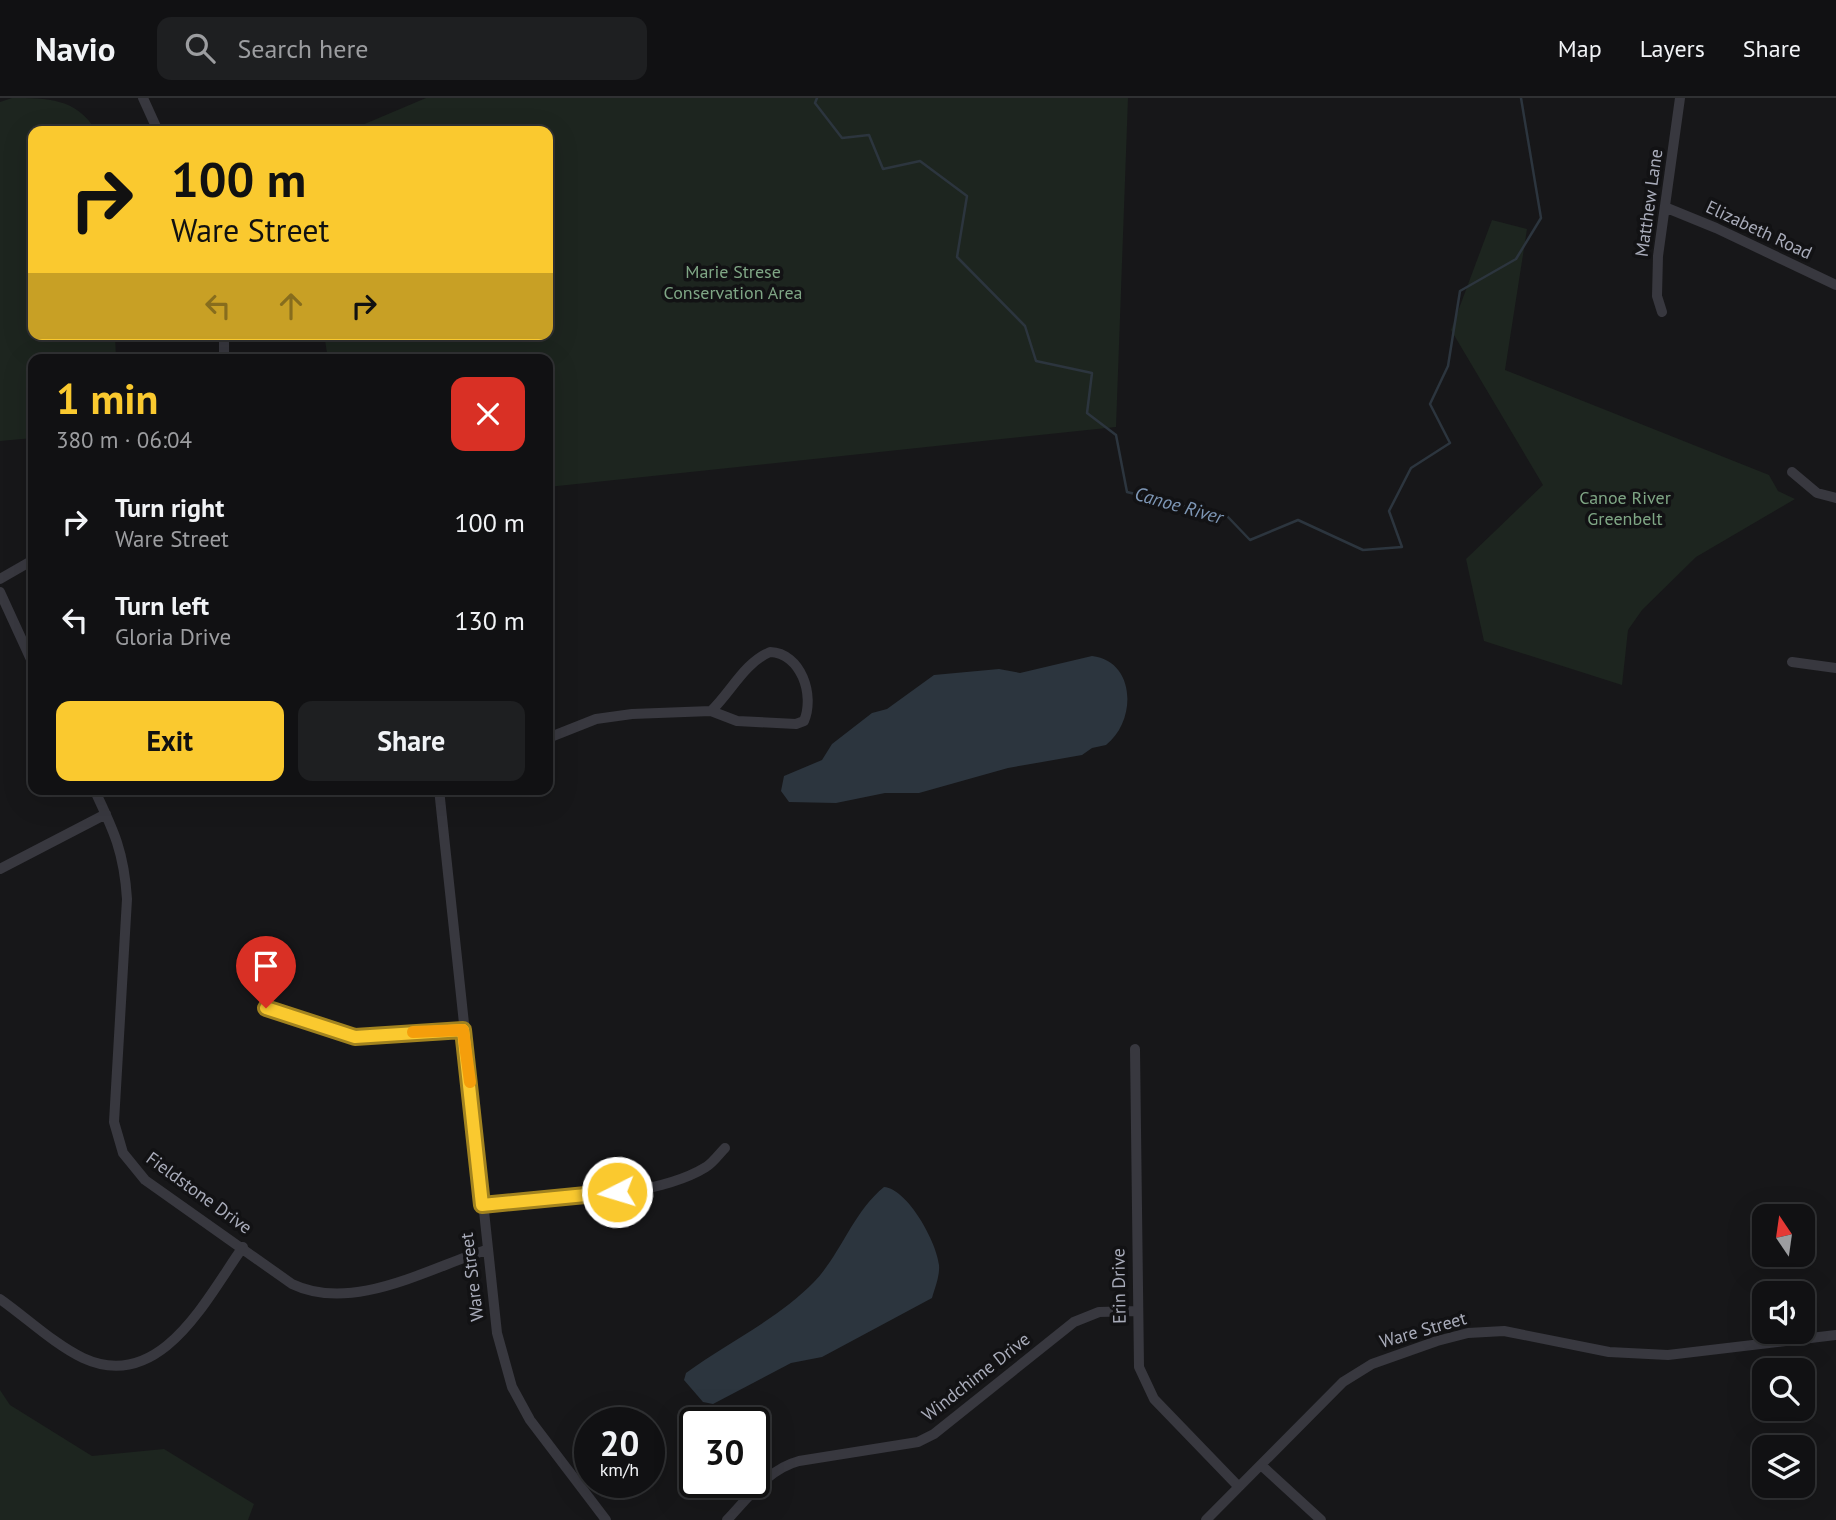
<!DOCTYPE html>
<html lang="en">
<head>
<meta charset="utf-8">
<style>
  :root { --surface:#111113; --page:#1e1f21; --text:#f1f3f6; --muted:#9c9da0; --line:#303133; --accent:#fac92f }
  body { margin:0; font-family:"PT Sans",sans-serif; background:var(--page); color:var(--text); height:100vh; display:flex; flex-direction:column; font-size:26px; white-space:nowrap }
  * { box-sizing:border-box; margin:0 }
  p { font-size:23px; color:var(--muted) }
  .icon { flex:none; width:38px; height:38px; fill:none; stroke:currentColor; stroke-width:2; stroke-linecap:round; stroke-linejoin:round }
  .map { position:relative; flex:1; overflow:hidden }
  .side { position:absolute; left:28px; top:256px; width:525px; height:441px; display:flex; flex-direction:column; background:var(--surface); border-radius:14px; box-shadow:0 7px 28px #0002,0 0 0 2px var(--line) }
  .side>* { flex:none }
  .banner { position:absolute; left:28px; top:28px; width:525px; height:214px; border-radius:14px; box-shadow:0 7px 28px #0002,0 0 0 2px var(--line); background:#fac92f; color:#111; overflow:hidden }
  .needle { width:46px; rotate:347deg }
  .fabs { position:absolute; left:1752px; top:1106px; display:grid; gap:14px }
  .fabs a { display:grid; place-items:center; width:63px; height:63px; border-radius:14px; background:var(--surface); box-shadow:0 7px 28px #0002,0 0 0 2px var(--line); font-size:35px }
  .speed { position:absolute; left:574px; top:1309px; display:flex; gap:14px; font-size:35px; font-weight:700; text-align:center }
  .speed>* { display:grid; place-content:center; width:91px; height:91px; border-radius:50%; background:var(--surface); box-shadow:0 7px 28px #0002,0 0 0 2px var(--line); line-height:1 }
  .speed small { font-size:18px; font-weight:400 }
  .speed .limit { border:4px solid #111; border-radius:10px; background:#fff; color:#111 }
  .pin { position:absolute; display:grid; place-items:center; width:60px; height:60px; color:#fff; margin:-72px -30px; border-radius:50% 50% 50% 0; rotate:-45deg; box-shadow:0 0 7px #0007 }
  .pin .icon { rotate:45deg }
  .me { position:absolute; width:77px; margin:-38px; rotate:265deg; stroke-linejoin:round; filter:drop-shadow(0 0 5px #0008) }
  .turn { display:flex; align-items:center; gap:24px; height:147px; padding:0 28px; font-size:32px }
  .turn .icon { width:91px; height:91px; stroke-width:2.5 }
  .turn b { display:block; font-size:49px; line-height:60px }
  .lanes { display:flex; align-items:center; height:66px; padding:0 28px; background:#0003; justify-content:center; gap:35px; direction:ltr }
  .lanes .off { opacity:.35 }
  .round { display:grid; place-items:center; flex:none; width:74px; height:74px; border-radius:14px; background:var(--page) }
  .overview { display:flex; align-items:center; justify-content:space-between; height:119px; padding:0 28px }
  h1 { font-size:42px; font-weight:700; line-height:52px; color:var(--accent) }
  .button { display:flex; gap:14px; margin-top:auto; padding:14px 28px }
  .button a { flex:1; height:80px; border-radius:14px; background:var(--accent); color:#111; font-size:28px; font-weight:700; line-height:80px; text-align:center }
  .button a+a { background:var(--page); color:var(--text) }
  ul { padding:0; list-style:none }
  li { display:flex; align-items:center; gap:21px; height:98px; padding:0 28px }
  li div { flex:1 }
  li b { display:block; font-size:26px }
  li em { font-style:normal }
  header { display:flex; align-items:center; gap:42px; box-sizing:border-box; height:98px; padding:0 35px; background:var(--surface); border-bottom:2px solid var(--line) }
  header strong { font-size:33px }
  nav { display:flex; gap:38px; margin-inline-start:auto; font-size:24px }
  .search { width:490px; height:63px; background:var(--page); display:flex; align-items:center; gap:18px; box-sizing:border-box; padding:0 24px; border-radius:14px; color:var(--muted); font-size:26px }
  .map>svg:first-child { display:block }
  .green { fill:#1d251f }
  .water { fill:#2c353e }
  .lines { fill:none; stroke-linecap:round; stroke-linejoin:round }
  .stream { stroke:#2c353e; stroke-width:2.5 }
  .street { stroke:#38383f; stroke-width:10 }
  .route-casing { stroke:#a2831f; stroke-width:18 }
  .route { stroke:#fac92f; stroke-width:12 }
  .slow { stroke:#f59e0b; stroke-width:12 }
  .labels { text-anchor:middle; stroke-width:7; stroke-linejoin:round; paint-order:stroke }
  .street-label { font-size:18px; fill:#a9acba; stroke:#121214 }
  .park-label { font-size:18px; fill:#7fa685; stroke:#121214 }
  .water-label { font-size:19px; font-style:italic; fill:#7e97b6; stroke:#121214 }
</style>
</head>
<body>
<header>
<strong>Navio</strong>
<div class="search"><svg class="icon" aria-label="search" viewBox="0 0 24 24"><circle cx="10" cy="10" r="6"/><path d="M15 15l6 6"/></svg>Search here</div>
<nav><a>Map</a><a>Layers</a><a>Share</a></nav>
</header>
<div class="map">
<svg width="1836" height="1422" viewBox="0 0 1836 1422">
  <rect width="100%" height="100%" fill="#171719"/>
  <path class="green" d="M 12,0 C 47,0 77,0 96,33 L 33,33 L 33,236 L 115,236 L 116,261 L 33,261 L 33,340 L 0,343 L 0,4 Z
    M 426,0 L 1128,0 L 1116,329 L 548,389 L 548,261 L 328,261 L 324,236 L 548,236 L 548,33 L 348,33 Z
    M 1492,122 L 1527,131 L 1505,272 L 1769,377 L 1778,393 L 1795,401 L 1696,459 L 1642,512 L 1628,532 L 1622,587 L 1484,543 L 1466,461 L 1543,387 L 1451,232 Z
    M 0,1292 L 10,1307 L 92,1358 L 164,1351 L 254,1406 L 248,1422 L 0,1422 Z"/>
  <path class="water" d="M 1092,558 C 1136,563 1137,623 1106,647 L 1092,650 L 1082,657 L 1008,670 L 919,695 L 885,695 L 836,705 L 789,704 L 781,693 L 784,678 L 822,662 L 832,646 L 872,615 L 887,611 L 934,577 L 999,571 L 1020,575 Z
    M 884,1089 C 908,1091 937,1145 939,1167 C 940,1177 935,1190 932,1200 L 822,1259 L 791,1265 L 713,1306 L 703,1304 L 684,1282 L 686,1275 C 727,1245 778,1221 814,1184 C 841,1156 853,1114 884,1089 Z"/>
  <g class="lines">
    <path class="stream" d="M 817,0 L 815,5 L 842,40 L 869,37 L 883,71 L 920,63 L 967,98 L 957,159 L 1025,228 L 1036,263 L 1092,275 L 1087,315 L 1116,337 L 1127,394 L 1228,419 L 1250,442 L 1298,422 L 1363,452 L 1402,449 L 1389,413 L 1411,370 L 1450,345 L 1430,306 L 1448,268 L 1460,193 L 1516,161 L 1541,120 L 1521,0"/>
    <path class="street" d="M 143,0 L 158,33
      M 1667,110 L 1716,130 L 1836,187
      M 1662,214 L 1657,198 L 1658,158 L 1680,0
      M 224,236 L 224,261
      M 1792,374 L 1817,395 L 1836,400
      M 0,481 L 33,462
      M 0,494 L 33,566
      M 1792,564 L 1836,570
      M 548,640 L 596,621 L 632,616 L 711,613 L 737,623 L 796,626 L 804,623 C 815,597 801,555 770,554 C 744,565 731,594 711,613
      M 94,691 C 114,733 124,754 127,801 L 114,1024 L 123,1055 L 145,1082 L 292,1186 C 352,1215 427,1171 486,1152
      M 439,691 L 497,1235 L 512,1289 L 530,1322 L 606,1422
      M 0,771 L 106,716
      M 266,910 L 355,939 L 462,932
      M 1135,951 L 1139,1269 L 1154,1301 L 1237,1387
      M 482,1107 C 545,1101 653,1102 706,1069 C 713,1065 719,1056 725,1050
      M 0,1201 C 27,1220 54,1246 83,1260 C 161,1296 207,1199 243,1149
      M 1261,1367 L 1321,1422
      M 727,1422 C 748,1400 768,1371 799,1363 L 918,1344 L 934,1336 L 1074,1224 L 1099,1214 L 1137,1213
      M 1206,1422 L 1343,1284 L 1372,1266 L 1437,1243 L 1468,1235 L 1504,1233 L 1609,1254 L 1668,1257 L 1836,1237"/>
  </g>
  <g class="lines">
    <g class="route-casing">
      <path id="route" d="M 266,910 L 355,939 L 463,932 L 482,1107 L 617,1094"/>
    </g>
    <use href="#route" class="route"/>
    <path class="slow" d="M 413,934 L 463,932 L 470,984"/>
  </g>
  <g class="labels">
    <g class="street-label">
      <text transform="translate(1649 105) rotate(-82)" y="6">Matthew Lane</text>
      <text transform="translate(1759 132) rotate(25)" y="6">Elizabeth Road</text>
      <text transform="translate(199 1095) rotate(36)" y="6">Fieldstone Drive</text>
      <text transform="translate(472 1179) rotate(-97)" y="6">Ware Street</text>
      <text transform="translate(1119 1188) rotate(-91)" y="6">Erin Drive</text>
      <text transform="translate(1423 1232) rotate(-16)" y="6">Ware Street</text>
      <text transform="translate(976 1279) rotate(-38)" y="6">Windchime Drive</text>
    </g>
    <g class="park-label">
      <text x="733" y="180">Marie Strese<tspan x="733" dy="21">Conservation Area</tspan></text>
      <text x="1625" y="406">Canoe River<tspan x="1625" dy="21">Greenbelt</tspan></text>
    </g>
    <g class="water-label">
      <text transform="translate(1179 407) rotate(16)" y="7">Canoe River</text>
    </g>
  </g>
</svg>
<div class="fabs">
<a><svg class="needle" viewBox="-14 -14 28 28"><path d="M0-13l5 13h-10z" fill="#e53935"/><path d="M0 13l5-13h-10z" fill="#9c9da0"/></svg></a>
<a><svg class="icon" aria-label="sound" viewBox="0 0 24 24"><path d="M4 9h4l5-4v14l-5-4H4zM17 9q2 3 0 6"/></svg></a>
<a><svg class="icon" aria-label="search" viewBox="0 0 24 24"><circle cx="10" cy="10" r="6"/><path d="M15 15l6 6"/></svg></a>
<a><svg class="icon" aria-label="layers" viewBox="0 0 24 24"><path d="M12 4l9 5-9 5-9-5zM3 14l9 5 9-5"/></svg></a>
</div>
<div class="speed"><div>20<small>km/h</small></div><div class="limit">30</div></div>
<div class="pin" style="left:266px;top:910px;background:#d93025"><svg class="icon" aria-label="arrive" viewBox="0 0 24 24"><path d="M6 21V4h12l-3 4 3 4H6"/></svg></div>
<svg class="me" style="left:617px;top:1094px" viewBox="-20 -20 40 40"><circle r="17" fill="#fac92f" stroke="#fff" stroke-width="3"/><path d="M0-11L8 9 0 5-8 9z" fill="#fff"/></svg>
<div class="banner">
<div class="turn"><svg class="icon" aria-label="right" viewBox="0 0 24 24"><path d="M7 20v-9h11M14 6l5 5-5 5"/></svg><div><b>100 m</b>Ware Street</div></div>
<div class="lanes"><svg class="icon off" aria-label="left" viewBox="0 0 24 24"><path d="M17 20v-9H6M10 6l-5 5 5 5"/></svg><svg class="icon off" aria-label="ahead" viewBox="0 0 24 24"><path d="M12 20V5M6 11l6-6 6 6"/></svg><svg class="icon" aria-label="right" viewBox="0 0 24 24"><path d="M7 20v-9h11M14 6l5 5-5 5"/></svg></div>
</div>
<section class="side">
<div class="overview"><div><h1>1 min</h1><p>380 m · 06:04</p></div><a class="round" style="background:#d93025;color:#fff"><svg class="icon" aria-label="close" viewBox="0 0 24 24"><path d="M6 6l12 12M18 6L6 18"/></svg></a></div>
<ul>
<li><svg class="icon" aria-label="right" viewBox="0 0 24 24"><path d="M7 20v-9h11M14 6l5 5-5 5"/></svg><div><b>Turn right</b><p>Ware Street</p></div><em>100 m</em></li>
<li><svg class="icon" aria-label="left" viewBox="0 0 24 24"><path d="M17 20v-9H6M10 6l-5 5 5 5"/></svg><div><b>Turn left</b><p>Gloria Drive</p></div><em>130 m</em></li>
</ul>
<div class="button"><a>Exit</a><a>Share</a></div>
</section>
</div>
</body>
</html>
